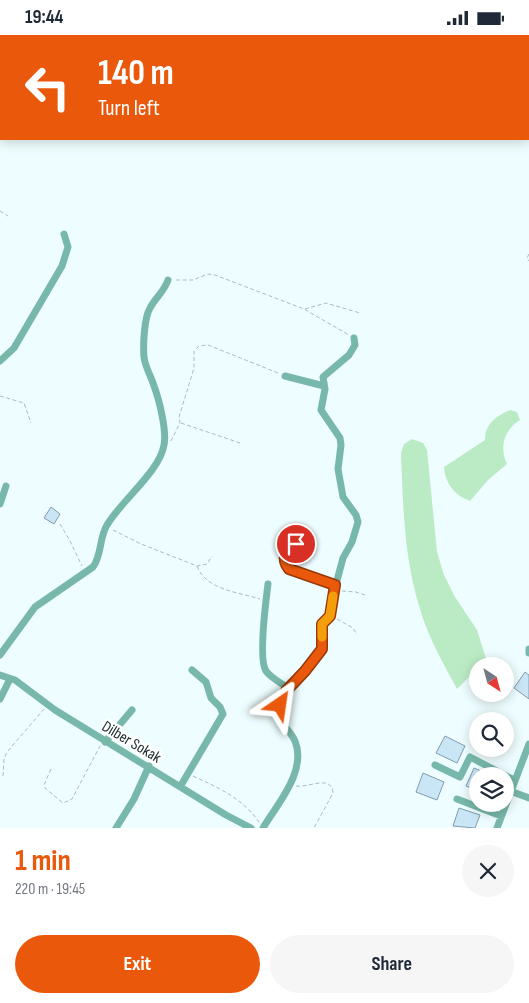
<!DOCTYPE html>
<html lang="en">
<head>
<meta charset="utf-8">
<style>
  :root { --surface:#fff; --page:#f6f6f7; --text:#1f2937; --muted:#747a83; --accent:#ea580c }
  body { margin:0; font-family:"Sofia Sans Condensed",sans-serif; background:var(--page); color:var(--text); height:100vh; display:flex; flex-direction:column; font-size:19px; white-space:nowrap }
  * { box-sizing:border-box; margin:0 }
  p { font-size:16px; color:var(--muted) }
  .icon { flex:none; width:28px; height:28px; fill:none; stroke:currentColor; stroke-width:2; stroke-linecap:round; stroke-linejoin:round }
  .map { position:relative; height:793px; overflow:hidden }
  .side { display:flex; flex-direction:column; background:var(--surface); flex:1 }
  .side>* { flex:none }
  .top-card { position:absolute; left:0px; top:0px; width:530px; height:105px; box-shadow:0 2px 12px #0003; background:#ea580c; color:#fff; overflow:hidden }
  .needle { width:32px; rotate:144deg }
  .fabs { position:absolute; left:469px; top:622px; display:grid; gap:10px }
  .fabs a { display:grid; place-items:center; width:45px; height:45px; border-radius:50%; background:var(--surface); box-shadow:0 2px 12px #0003; font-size:25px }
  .pin { position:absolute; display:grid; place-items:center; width:42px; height:42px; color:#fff; margin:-21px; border:2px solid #fff; border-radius:50%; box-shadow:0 1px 5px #0007 }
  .me { position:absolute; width:55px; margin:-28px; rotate:32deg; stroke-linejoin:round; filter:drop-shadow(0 0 4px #0008) }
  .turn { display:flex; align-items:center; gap:18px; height:105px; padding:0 15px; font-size:22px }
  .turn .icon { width:65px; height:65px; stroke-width:2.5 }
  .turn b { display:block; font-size:35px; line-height:42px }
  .round { display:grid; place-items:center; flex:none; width:52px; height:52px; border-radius:26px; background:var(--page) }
  .headline { display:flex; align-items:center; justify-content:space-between; height:85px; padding:0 15px }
  h1 { font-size:30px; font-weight:700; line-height:38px; color:var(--accent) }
  .primary-button { display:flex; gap:10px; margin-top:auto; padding:10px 15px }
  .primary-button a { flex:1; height:58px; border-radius:30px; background:var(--accent); color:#fff; font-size:20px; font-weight:700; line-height:58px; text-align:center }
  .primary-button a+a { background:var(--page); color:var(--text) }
  .status { display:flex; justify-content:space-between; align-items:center; height:35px; padding:0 25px; background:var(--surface); direction:ltr }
  .status svg { height:14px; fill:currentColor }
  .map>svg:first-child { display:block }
  .green { fill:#bbebc5 }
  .building { fill:#cae5f6; stroke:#829dae }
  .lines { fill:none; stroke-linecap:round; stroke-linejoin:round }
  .path { stroke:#acbbbd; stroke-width:1; stroke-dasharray:4 2.5; stroke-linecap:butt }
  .street { stroke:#78b8aa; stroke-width:7 }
  .route-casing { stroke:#983908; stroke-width:12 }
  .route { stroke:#ea580c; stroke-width:9 }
  .slow { stroke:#f59e0b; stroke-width:9 }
  .labels { text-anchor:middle; stroke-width:5; stroke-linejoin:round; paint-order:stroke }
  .street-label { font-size:16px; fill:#202f31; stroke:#fff }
</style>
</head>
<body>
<div class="status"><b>19:44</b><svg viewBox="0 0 49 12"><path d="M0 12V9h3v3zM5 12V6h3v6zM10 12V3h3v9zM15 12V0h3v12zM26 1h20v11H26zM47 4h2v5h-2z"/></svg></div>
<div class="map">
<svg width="529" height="793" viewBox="0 0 529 793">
  <rect width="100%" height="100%" fill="#eefdff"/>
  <path class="green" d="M 510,375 L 517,377 L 520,385 C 504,395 499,412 507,429 L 488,445 L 470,466 C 454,460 445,448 444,432 L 485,405 C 485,389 496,381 510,375 Z
    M 412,404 L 423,408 L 427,415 L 437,517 L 444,540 L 455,562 L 477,595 L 487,627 L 481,631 L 478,631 L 477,634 L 457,654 C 443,628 428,602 420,574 C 404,524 403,470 401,418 L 404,409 Z"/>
  <path class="building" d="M 51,472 L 60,479 L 54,489 L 44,483 Z
    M 525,637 L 529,640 L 529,664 L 514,653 Z
    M 445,701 L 465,711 L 457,728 L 436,718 Z
    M 474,733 L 493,741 L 478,741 L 478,756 L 466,751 Z
    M 423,738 L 444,747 L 437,765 L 416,757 Z
    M 459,773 L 480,780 L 475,793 L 453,791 Z"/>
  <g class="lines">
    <path class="path" d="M 0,176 L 8,181
      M 529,219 L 527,223 L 529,226
      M 176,245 L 193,245 L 208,239 L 215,240 L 304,274 L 349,300
      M 305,274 L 326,268 L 360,278
      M 0,361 L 24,368 L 31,388
      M 181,388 L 240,408
      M 171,406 L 180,388 L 179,382 L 194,333 L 194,316 L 199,311 L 208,310 L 278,338
      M 60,489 L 70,506 L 82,531
      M 113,495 L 141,509 L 197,531 L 207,529 L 212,521
      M 197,531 C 206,555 238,557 260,564
      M 342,556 L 356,557 L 365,560
      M 337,584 L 353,593 L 357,600
      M 51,734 L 44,750 L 45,753 L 63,768 L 72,764 L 100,711
      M 3,741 L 4,724 L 7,717 L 44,674
      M 193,741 C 219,753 242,763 259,787
      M 296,751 C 308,753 332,739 333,758 L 314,793"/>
    <path class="street" d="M 0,326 L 14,313 L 62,231 L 68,212 L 64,199
      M 285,341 L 324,351
      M 0,469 L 6,451
      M 296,509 C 285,513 282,524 289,534 L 335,550
      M 268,549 C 266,565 258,624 266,636 C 271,643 281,648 288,653
      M 529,614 L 529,618
      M 0,620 L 35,572 L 93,532 C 102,520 99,503 107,490 C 121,466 160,436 164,410 C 167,396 159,364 154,351 C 151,341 145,332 144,322 C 143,311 144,283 150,273 C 155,263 164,257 168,245
      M 0,640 L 15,645 L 55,675 L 226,780 L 251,793
      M 0,664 L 10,644
      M 105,707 L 132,675
      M 435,730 L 460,742 L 470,722 L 514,745
      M 180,752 L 223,679 L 220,672 L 211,663 L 206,647 L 192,635
      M 510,756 L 529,763
      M 457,764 L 501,781
      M 116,793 L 134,764 L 149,731
      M 263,793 C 278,768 307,736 295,706 C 290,694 275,686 279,672 C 284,654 310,630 322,614 L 322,589 L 330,581 L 335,553 L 343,523 L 352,507 L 358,487 L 356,480 L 343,462 L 338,434 L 341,410 L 340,403 L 321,375 L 325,354 L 323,342 L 349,320 L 355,310 L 354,303
      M 497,793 L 529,709"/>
  </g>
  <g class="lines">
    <g class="route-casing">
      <path id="route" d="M 280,670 L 286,656 L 305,636 L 322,614 L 322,589 L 330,581 L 335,550 L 289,534 C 281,524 285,513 296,509"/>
    </g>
    <use href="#route" class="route"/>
    <path class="slow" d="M 322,602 L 322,589 L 330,581 L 333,561"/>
  </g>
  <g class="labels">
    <g class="street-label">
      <text transform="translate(132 706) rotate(31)" y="6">Dilber Sokak</text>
    </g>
  </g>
</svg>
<div class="fabs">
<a><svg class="needle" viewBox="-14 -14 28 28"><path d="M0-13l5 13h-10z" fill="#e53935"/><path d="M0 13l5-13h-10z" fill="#747a83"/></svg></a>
<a><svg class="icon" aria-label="search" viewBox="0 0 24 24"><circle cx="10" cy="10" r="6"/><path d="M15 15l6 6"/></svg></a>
<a><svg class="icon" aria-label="layers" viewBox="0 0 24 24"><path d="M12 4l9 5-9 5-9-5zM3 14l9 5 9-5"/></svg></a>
</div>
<div class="pin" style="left:296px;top:509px;background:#d93025"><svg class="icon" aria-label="arrive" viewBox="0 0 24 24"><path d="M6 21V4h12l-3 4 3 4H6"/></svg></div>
<svg class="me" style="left:280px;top:670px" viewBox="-20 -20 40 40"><path d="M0-17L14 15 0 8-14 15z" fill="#ea580c" stroke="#fff" stroke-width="4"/></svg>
<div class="top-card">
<div class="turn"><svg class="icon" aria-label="left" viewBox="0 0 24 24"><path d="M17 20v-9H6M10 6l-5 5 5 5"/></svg><div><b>140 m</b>Turn left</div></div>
</div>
</div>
<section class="side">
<div class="headline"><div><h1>1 min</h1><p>220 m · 19:45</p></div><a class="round"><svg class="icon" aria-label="close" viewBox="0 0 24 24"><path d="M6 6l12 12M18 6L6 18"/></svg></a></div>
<div class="primary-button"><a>Exit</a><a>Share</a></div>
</section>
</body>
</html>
